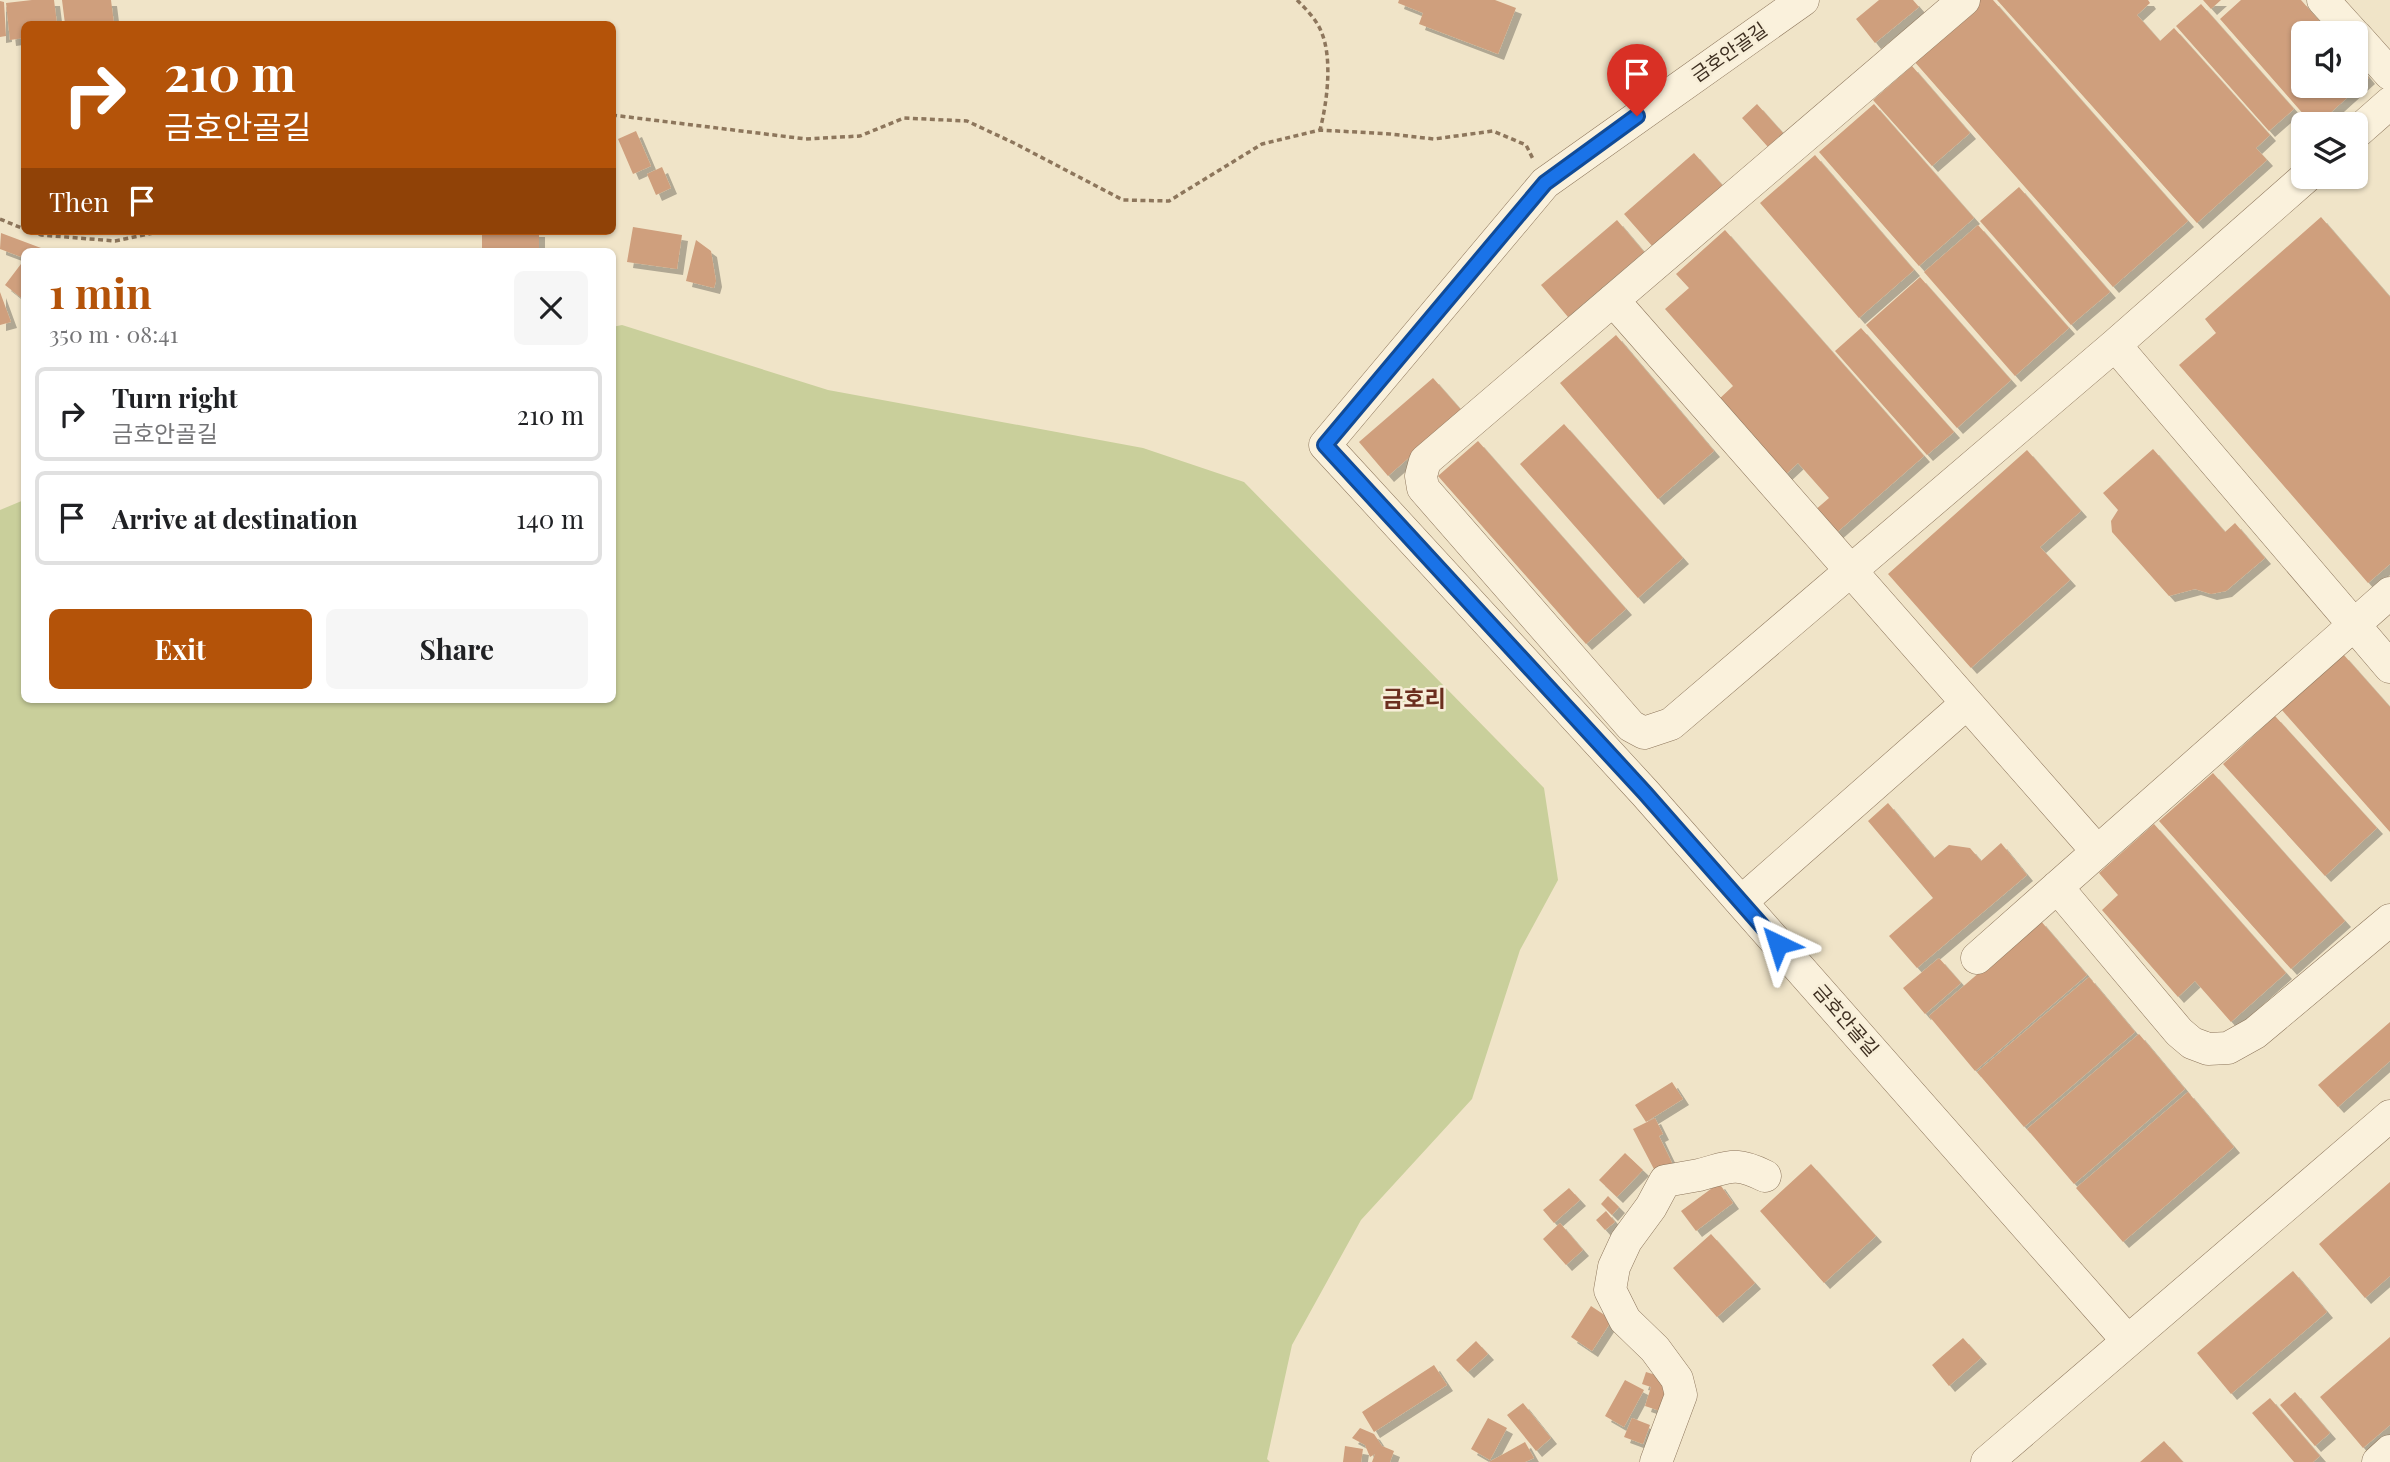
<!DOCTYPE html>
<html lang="en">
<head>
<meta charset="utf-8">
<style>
  :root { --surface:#fff; --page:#f6f6f6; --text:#202124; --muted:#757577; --line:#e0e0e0; --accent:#b45309 }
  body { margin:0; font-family:"Playfair Display","Noto Sans KR",serif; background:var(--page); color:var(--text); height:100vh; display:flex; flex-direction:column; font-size:26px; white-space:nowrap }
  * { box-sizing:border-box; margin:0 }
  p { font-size:23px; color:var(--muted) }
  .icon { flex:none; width:38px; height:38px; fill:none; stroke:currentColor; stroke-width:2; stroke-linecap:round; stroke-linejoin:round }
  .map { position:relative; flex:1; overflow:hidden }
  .panel { position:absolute; left:21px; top:248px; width:595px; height:455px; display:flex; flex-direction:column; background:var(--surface); border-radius:10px; box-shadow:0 2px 5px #0004 }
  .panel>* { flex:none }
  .guide { position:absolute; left:21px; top:21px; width:595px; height:214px; border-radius:10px; box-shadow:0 2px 5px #0004; background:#b45309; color:#fff; overflow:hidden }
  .fabs { position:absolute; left:2291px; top:21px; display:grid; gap:14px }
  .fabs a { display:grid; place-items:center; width:77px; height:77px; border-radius:10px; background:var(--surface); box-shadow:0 2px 5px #0004; font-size:35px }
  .pin { position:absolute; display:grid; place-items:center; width:60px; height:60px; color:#fff; margin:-72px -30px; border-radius:50% 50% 50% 0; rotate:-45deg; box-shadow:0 0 7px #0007 }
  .pin .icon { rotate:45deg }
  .me { position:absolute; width:77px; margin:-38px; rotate:319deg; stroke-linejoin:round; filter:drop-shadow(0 0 5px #0008) }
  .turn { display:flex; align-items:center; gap:24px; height:147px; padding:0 28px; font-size:32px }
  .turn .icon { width:91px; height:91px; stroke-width:2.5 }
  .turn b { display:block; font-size:49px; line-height:60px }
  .then { display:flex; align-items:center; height:66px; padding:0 28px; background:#0003; gap:14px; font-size:26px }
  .round { display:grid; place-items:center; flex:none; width:74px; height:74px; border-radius:10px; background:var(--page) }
  .overview { display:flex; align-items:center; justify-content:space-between; height:119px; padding:0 28px }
  h1 { font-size:42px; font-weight:700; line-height:52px; color:var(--accent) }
  .primary-button { display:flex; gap:14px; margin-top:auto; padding:14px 28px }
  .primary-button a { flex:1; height:80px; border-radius:10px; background:var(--accent); color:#fff; font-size:28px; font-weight:700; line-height:80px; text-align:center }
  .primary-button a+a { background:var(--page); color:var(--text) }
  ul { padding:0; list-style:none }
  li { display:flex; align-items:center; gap:21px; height:94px; margin:0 14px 10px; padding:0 14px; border:4px solid var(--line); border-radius:10px }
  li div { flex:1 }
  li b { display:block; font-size:26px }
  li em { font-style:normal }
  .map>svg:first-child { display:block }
  .green { fill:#c9cf9b }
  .building { fill:#cf9f7d; filter:url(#shadow) }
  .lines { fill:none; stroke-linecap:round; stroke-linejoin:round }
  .minor-casing { stroke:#8d765c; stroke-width:33 }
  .path { stroke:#8d765c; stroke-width:3.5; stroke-dasharray:5 3.5; stroke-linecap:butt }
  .minor { stroke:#faf1dc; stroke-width:32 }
  .route-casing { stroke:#114b97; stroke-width:18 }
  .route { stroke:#1a73e8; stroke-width:12 }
  .labels { text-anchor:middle; stroke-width:5; stroke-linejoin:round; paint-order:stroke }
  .street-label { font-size:19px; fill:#3d2e20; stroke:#f7eed8 }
  .quarter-label { font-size:23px; font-weight:bold; fill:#6b2e1e; stroke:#f7eed8 }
</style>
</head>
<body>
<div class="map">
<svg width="2390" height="1462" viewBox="0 0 2390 1462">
  <defs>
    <filter id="shadow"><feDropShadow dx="6" dy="6" stdDeviation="0" flood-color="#0004"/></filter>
  </defs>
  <rect width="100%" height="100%" fill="#f0e4c8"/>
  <path class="green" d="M 622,325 L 828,390 L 1143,448 L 1244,482 L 1544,788 L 1558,880 L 1520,950 L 1472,1099 L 1361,1220 L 1292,1345 L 1267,1459 L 1270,1462 L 0,1462 L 0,510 L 24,500 L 24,700 L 612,700 L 612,327 Z"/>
  <path class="building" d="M 32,0 L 54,0 L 57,24 L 24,24 L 24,38 L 10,40 L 6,3 Z
    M 62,0 L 111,0 L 114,24 L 65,24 Z
    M 1399,0 L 1495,0 L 1516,8 L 1498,54 L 1419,24 L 1423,13 L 1398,3 Z
    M 1879,0 L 1913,0 L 1919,7 L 1875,43 L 1856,19 Z
    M 1980,0 L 1993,0 L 2188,221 L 2113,287 L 1913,60 Z
    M 1997,0 L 2148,0 L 2150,3 L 2137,15 L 2160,41 L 2174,28 L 2270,135 L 2256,148 L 2267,160 L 2197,223 Z
    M 2203,0 L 2221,0 L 2211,9 Z
    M 2241,0 L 2301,0 L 2330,33 L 2303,33 L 2303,86 L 2356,86 L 2356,62 L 2369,78 L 2318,124 L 2312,124 L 2220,19 Z
    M 0,1 L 4,2 L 6,36 L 0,37 Z
    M 2201,4 L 2294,109 L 2269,131 L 2176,26 Z
    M 1912,66 L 1970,133 L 1932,166 L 1873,100 Z
    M 1757,104 L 1783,133 L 1768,147 L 1742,118 Z
    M 1874,104 L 1974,218 L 1919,266 L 1819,152 Z
    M 636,131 L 651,166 L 633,174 L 618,139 Z
    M 1694,153 L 1723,186 L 1653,247 L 1624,214 Z
    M 1815,155 L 1914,270 L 1859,318 L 1760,203 Z
    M 662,167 L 671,188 L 656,195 L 647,174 Z
    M 2019,187 L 2110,292 L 2071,325 L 1980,221 Z
    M 2321,217 L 2390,297 L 2390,564 L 2368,583 L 2179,365 L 2216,333 L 2205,319 Z
    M 1617,220 L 1644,252 L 1568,317 L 1541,285 Z
    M 1978,225 L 2069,328 L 2015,376 L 1924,272 Z
    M 633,227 L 682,235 L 677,269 L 627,262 Z
    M 1725,230 L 1924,456 L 1834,535 L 1814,511 L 1829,498 L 1798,463 L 1784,476 L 1717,401 L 1733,386 L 1665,309 L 1689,288 L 1676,274 Z
    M 482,231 L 539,231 L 539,252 L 482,252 Z
    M 1,233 L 41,248 L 39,252 L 24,252 L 24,258 L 0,249 Z
    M 696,240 L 711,251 L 716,281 L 714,288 L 686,281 Z
    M 24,260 L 24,300 L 5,285 Z
    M 1920,277 L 2011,380 L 1957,428 L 1866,325 Z
    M 0,292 L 11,322 L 0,325 Z
    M 1861,328 L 1954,432 L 1927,455 L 1835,351 Z
    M 1616,335 L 1714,451 L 1658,499 L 1560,383 Z
    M 1433,378 L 1462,411 L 1388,476 L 1359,442 Z
    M 1564,424 L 1683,558 L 1638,598 L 1520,464 Z
    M 1478,441 L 1626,609 L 1586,644 L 1438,476 Z
    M 2153,449 L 2225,532 L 2235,523 L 2265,558 L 2226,591 L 2211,594 L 2195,589 L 2169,596 L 2112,532 L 2111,521 L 2118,510 L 2103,493 Z
    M 2027,450 L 2081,511 L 2040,547 L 2070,580 L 1971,668 L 1888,574 Z
    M 2343,654 L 2390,707 L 2390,832 L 2281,709 Z
    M 2275,716 L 2377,828 L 2325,876 L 2223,764 Z
    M 2213,773 L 2345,921 L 2291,969 L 2159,821 Z
    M 1888,803 L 1934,858 L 1949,845 L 1970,848 L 1981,861 L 2001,843 L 2027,875 L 1917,968 L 1889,936 L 1933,898 L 1868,821 Z
    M 2154,824 L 2286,973 L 2231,1022 L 2195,981 L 2178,997 L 2102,910 L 2118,895 L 2099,873 Z
    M 2040,920 L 2087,975 L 1975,1071 L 1929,1016 Z
    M 1939,958 L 1961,983 L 1925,1014 L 1903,988 Z
    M 2089,977 L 2135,1032 L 2024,1127 L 1977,1072 Z
    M 2390,1022 L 2390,1061 L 2338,1107 L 2318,1085 Z
    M 2139,1034 L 2185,1089 L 2074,1184 L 2027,1129 Z
    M 1672,1082 L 1683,1099 L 1646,1122 L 1635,1105 Z
    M 2188,1092 L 2234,1147 L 2123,1242 L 2076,1188 Z
    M 1655,1118 L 1663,1134 L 1659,1136 L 1673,1165 L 1656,1173 L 1633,1129 Z
    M 1625,1153 L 1643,1170 L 1617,1197 L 1599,1180 Z
    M 1811,1164 L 1876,1236 L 1824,1283 L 1760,1211 Z
    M 2390,1182 L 2390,1276 L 2365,1298 L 2319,1244 Z
    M 1719,1183 L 1733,1203 L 1696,1231 L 1681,1211 Z
    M 1569,1188 L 1580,1200 L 1554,1223 L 1543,1210 Z
    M 1608,1196 L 1619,1207 L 1612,1215 L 1601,1204 Z
    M 1606,1211 L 1615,1222 L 1605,1230 L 1596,1220 Z
    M 1560,1223 L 1583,1250 L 1566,1265 L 1543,1239 Z
    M 1711,1234 L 1755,1283 L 1717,1317 L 1673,1268 Z
    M 2293,1271 L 2327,1312 L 2231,1394 L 2197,1353 Z
    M 1591,1306 L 1612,1320 L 1592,1351 L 1571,1337 Z
    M 2390,1337 L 2390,1425 L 2363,1448 L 2320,1397 Z
    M 1963,1338 L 1981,1358 L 1949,1386 L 1932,1365 Z
    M 1476,1341 L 1488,1354 L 1468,1372 L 1456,1360 Z
    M 1434,1365 L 1447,1385 L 1374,1432 L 1362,1412 Z
    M 1646,1372 L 1672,1380 L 1663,1412 L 1645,1406 L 1651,1387 L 1642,1384 Z
    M 1625,1380 L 1644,1390 L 1624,1427 L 1605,1416 Z
    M 2295,1392 L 2330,1433 L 2315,1446 L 2280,1405 Z
    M 2270,1398 L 2320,1456 L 2313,1462 L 2294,1462 L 2252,1413 Z
    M 1523,1403 L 1551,1438 L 1536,1451 L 1507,1415 Z
    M 1488,1418 L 1507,1428 L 1490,1460 L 1471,1449 Z
    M 1632,1418 L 1650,1425 L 1643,1444 L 1624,1437 Z
    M 1360,1428 L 1374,1434 L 1382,1446 L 1394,1451 L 1390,1462 L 1372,1462 L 1375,1454 L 1370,1457 L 1365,1445 L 1352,1438 Z
    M 2164,1441 L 2183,1462 L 2140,1462 Z
    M 1525,1442 L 1534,1458 L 1525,1462 L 1489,1462 Z
    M 1345,1446 L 1363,1449 L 1361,1462 L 1343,1462 Z"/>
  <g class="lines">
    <g class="minor-casing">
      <path id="minor" d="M 1803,0 L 1545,183 L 1325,445 L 1645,793 L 2127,1340
        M 1964,0 L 1425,461 L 1421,476 L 1423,488 L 1631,726 L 1644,733 L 1671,724 L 2115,345 L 2306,177
        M 2323,0 L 2353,33
        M 2356,36 L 2390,74
        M 2356,133 L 2390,103
        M 1613,300 L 2097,851
        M 2115,345 L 2390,667
        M 2057,887 L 2179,1032 L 2192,1043 L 2208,1049 L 2228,1048 L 2255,1033 L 2390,920
        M 1741,902 L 1967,703
        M 1977,958 L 2390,593
        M 1656,1462 L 1681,1395 L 1677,1379 L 1655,1349 L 1625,1320 L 1610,1290 L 1614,1267 L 1626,1241 L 1651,1207 L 1665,1181 C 1676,1179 1688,1177 1699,1175 C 1730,1167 1734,1161 1765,1176
        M 1987,1462 L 2390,1116
        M 2378,1462 L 2390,1451"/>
    </g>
    <path class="path" d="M 1297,0 C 1306,9 1316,19 1321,31 C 1333,58 1327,103 1320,130
      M 612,115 L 806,139 L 860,136 L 904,118 L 967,121 L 1014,143 L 1123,200 L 1169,201 L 1262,144 L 1320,130 L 1390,134 L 1434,139 L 1493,131 L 1526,145 L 1533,159
      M 0,219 L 24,229
      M 31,231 L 41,235 L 115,241 L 163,231"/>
    <use href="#minor" class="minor"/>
  </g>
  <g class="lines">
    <g class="route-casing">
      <path id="route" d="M 1637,116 L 1545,183 L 1325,445 L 1645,793 L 1778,944"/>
    </g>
    <use href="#route" class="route"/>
  </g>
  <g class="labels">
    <g class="street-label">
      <text transform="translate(1729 52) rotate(-35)" y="7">금호안골길</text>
      <text transform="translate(1846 1020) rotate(49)" y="7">금호안골길</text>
    </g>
    <g class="quarter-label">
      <text x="1414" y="707">금호리</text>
    </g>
  </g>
</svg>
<div class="fabs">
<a><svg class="icon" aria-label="sound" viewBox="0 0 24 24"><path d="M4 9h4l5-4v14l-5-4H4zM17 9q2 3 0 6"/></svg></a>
<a><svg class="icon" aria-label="layers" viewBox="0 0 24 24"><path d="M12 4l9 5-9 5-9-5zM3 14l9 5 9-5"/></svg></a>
</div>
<div class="pin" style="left:1637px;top:116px;background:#d93025"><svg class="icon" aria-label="arrive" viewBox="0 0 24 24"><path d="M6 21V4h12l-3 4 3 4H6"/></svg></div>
<svg class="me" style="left:1778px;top:944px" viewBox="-20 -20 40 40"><path d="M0-17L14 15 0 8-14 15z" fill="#1a73e8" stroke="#fff" stroke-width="4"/></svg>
<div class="guide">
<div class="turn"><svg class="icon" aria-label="right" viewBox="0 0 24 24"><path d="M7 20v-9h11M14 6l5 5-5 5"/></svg><div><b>210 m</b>금호안골길</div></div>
<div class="then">Then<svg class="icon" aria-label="arrive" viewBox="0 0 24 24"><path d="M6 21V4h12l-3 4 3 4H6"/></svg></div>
</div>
<section class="panel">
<div class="overview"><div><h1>1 min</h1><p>350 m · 08:41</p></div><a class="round"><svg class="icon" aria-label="close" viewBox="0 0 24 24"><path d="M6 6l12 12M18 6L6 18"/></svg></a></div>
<ul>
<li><svg class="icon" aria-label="right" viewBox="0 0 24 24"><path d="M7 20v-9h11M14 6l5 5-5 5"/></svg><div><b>Turn right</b><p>금호안골길</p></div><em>210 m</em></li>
<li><svg class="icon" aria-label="arrive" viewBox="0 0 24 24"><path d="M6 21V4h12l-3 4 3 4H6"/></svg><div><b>Arrive at destination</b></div><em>140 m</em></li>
</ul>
<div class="primary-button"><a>Exit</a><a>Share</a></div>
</section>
</div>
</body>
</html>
